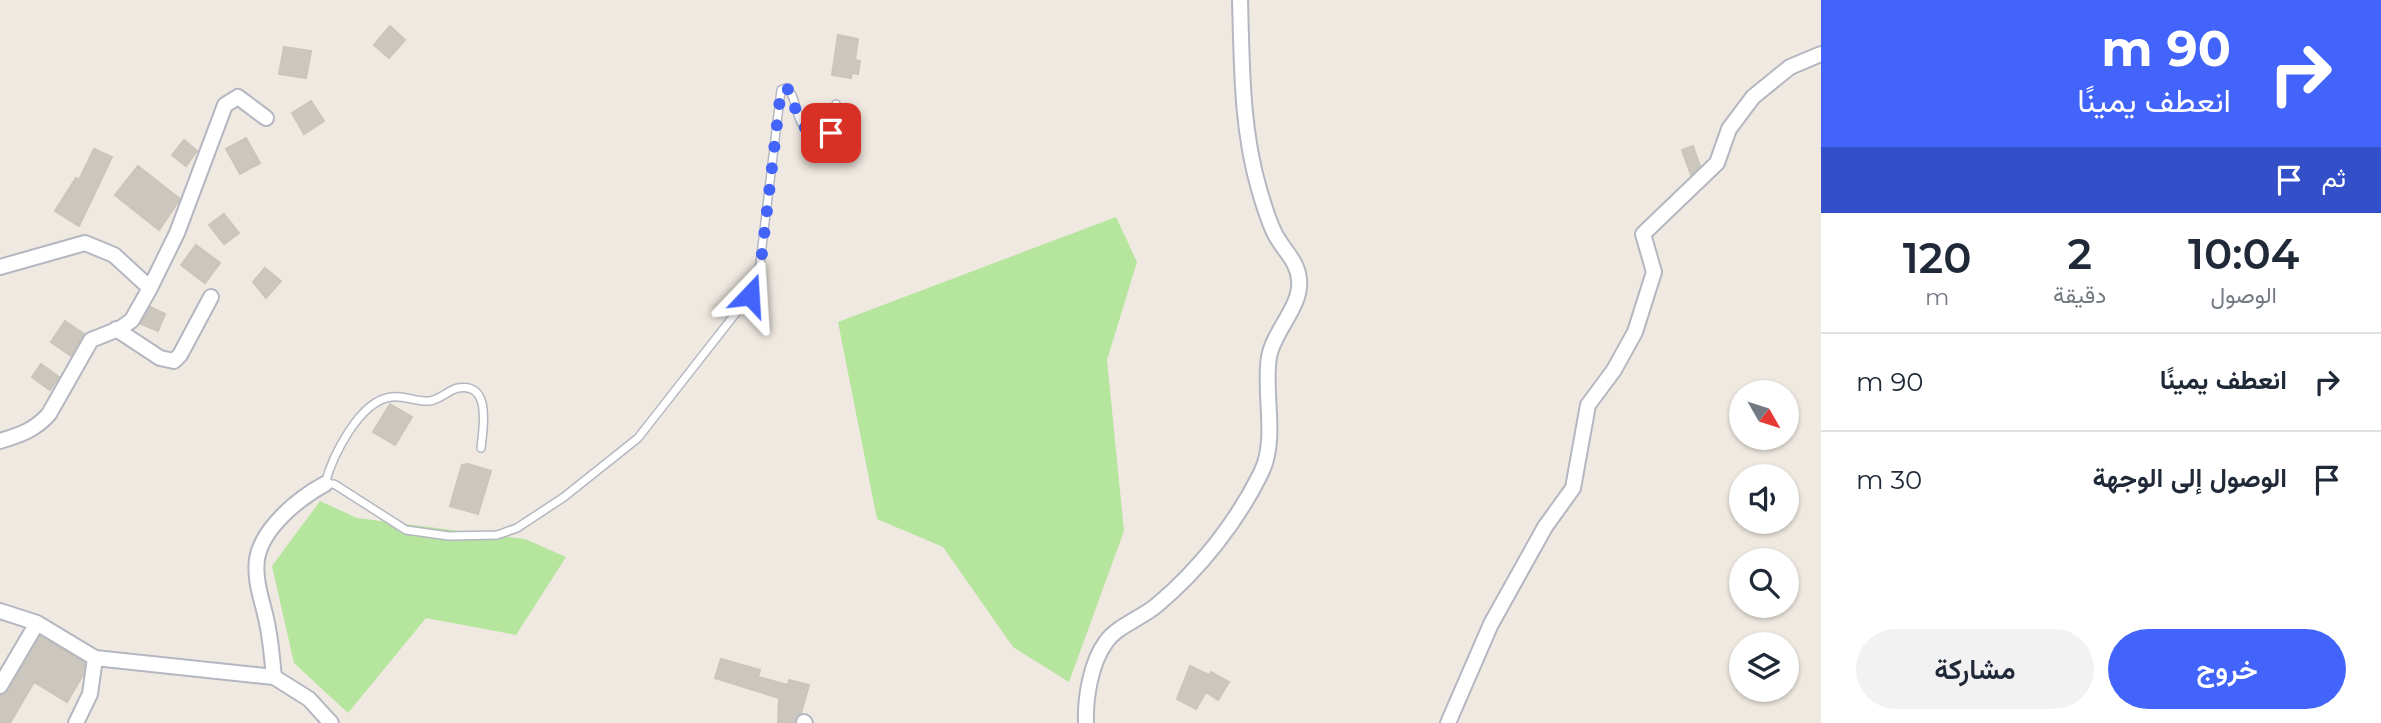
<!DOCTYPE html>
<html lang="ar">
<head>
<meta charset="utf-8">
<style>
  :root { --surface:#fff; --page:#f2f2f3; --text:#1f2937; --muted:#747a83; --line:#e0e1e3; --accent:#4264fb }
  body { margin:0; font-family:Montserrat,Vazirmatn,sans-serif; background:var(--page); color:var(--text); direction:rtl; height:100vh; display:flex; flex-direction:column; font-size:26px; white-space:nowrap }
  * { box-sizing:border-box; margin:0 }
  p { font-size:23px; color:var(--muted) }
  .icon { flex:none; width:38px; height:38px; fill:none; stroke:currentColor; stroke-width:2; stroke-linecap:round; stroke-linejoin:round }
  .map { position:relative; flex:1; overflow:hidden; direction:ltr }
  .panel { display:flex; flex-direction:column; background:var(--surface); width:560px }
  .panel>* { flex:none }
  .guide { background:#4264fb; color:#fff; overflow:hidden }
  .needle { width:46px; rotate:129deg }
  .fabs { position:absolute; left:1729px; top:380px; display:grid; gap:14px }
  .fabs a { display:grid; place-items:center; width:70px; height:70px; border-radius:50%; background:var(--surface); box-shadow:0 2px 5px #0004; font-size:35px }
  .pin { position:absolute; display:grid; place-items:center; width:60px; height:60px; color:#fff; margin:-30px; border-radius:14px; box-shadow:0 4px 10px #0006 }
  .me { position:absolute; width:77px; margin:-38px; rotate:20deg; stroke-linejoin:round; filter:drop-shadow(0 0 5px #0008) }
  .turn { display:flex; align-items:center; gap:24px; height:147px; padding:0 35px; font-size:32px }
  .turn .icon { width:91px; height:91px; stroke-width:2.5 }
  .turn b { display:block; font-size:49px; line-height:60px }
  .then { display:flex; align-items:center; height:66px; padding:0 35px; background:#0003; gap:14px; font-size:26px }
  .eta { display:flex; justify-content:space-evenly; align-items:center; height:119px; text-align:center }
  .eta b { font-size:42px; font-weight:600; line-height:49px }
  .action { display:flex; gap:14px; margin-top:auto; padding:14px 35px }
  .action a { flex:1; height:80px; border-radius:42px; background:var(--accent); color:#fff; font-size:28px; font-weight:600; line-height:80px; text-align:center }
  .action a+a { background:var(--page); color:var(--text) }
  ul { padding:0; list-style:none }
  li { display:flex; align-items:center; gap:21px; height:98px; padding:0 35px; border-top:2px solid var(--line) }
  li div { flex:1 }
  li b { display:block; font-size:26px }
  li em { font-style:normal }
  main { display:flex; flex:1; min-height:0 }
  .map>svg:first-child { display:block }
  .green { fill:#b6e59e }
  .building { fill:#cbc7bf; stroke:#cbc5ba; stroke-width:2 }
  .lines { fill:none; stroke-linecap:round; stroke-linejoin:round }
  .lane-casing { stroke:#b4b7c1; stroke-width:10 }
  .street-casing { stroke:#b4b7c1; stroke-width:18 }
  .lane { stroke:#fff; stroke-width:7 }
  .street { stroke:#fff; stroke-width:14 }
  .route { stroke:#4264fb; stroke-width:12; stroke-dasharray:0 21.6 }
</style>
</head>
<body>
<main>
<section class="panel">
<div class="guide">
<div class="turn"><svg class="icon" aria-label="right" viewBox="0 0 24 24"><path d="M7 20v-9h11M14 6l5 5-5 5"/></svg><div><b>90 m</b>انعطف يمينًا</div></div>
<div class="then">ثم<svg class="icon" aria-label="arrive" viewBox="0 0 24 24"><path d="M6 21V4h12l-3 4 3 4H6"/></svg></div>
</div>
<div class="eta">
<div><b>10:04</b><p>الوصول</p></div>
<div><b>2</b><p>دقيقة</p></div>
<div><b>120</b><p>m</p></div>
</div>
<ul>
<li><svg class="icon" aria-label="right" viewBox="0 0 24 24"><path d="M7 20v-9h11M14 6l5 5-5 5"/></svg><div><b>انعطف يمينًا</b></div><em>90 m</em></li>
<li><svg class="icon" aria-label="arrive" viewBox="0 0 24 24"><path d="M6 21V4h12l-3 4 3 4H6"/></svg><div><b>الوصول إلى الوجهة</b></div><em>30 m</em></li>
</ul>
<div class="action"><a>خروج</a><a>مشاركة</a></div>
</section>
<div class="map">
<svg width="1821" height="723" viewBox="0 0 1821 723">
  <rect width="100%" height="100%" fill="#efe9e1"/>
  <path class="green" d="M 1116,217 L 1137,262 L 1107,360 L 1124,531 L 1069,682 L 1013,647 L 943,547 L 877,519 L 838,322 Z
    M 320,501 L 357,518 L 525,539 L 566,557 L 516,635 L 426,618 L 348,713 L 294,663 L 272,566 Z"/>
  <path class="building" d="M 390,26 L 405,40 L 389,58 L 374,45 Z
    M 838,35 L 858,39 L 855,60 L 860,61 L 858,74 L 852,73 L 851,78 L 832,75 Z
    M 284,47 L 311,51 L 306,78 L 279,74 Z
    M 311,101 L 324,121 L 304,134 L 292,113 Z
    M 246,138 L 260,163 L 240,174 L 226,149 Z
    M 184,140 L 197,151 L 186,166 L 172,155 Z
    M 1693,146 L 1700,166 L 1691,175 L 1682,150 Z
    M 94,149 L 112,157 L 79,226 L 55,211 L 76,178 L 79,180 Z
    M 138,166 L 180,199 L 159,230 L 115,195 Z
    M 224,214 L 239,233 L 224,244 L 209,225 Z
    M 196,245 L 220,263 L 205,283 L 181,265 Z
    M 265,268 L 281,281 L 266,298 L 253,282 Z
    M 150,307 L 165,314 L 158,331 L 141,324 Z
    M 65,321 L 84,334 L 71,356 L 51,342 Z
    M 41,364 L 59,377 L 50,390 L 32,377 Z
    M 390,404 L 412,417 L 395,445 L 373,432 Z
    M 468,464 L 491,471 L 478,514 L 450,506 L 462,465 Z
    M 40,636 L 85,663 L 83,675 L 67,702 L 34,682 L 10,723 L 0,723 L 0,696 L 8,691 Z
    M 721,659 L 760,670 L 758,677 L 788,685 L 789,680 L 809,685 L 801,713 L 795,723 L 778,723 L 779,698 L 715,678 Z
    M 1190,666 L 1209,675 L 1211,672 L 1229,682 L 1218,700 L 1206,692 L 1196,709 L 1177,699 Z"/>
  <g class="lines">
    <g class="lane-casing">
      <path id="lane" d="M 481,448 C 483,429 492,382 458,388 C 448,390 440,400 429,401 C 416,402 404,395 391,397 C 359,401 332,457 325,484 L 334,484 L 406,530 L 449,536 L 497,535 L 517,528 L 564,497 L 638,438 L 750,295 L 758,280 L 781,90 L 786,88 C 801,99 790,127 820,138 L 831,133 L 836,104"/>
    </g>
    <g class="street-casing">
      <path id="street" d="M 0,267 L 85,243 L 114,255 L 150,288 L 132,320 L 121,328 L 91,340 L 49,414 C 35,430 20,435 0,441
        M 150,288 L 177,233 L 225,105 L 238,97 L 266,118
        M 116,329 L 160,358 L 174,361 L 180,355 L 211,297
        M 0,611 L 37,623 L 95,658 L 274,677 L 309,699 L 331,723
        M 274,677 C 272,659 271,641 267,623 C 263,602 254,582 257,559 C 262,528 299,498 325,484
        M 0,686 L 37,623
        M 804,722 L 805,723
        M 76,723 L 90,694 L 95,658
        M 1086,723 C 1085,698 1091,662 1106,642 C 1117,626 1142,618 1157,605 C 1199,570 1237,522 1261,473 C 1278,439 1263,393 1269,357 C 1274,330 1302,306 1299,280 C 1298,261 1283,250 1275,234 C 1268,220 1263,203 1259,189 C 1241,127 1242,64 1240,0
        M 1448,723 L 1491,624 L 1545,527 L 1573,488 L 1588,405 L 1614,370 L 1635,332 L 1654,272 L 1643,234 L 1717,163 L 1729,129 L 1753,97 L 1790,67 L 1821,54"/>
    </g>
    <use href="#lane" class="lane"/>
    <use href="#street" class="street"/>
  </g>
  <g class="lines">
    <path class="route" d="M 750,295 L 758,280 L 761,262 L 781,90 L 786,88 L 792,92 C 794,111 801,131 820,138 L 831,133"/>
  </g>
</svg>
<div class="fabs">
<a><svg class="needle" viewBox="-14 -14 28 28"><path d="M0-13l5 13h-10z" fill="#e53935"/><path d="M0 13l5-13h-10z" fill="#747a83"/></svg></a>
<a><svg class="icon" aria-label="sound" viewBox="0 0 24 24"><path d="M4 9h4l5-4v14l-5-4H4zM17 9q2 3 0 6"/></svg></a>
<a><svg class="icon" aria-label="search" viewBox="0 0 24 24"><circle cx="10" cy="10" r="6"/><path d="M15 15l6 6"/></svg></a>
<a><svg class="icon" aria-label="layers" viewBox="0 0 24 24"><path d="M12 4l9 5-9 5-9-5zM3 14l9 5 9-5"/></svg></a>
</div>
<div class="pin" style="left:831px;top:133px;background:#d93025"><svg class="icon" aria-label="arrive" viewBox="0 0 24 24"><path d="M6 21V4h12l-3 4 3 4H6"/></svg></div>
<svg class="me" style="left:750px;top:295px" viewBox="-20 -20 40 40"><path d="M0-17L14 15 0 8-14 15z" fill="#4264fb" stroke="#fff" stroke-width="4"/></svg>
</div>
</main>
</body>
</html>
